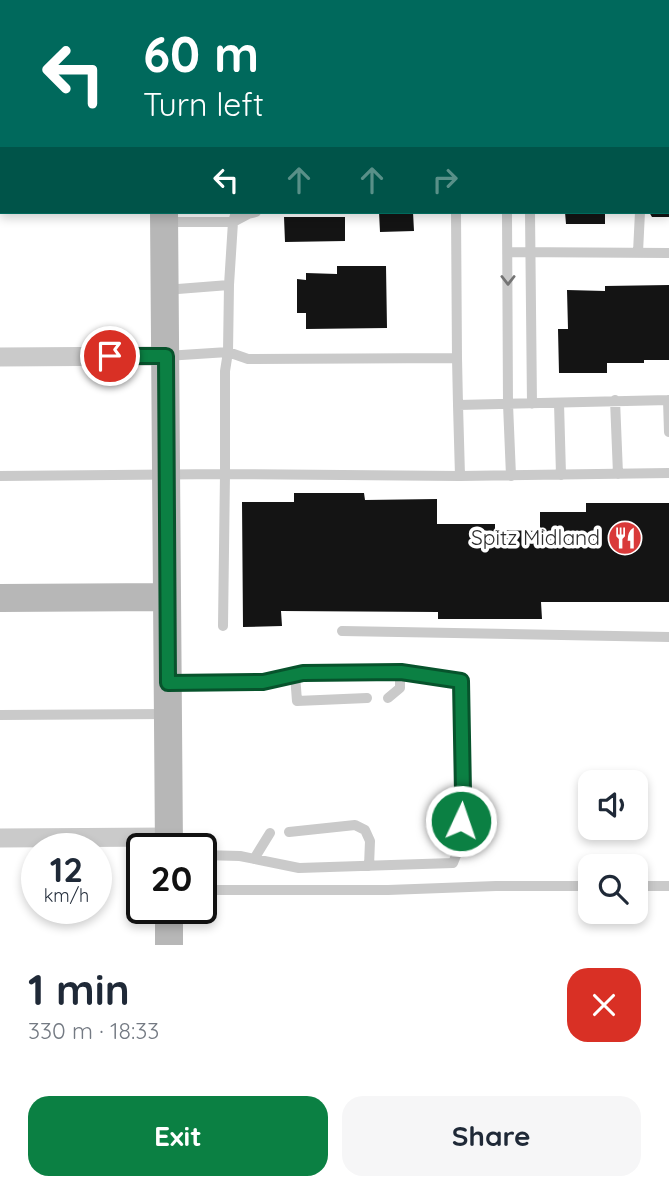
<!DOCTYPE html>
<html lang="en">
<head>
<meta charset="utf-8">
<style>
  :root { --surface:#fff; --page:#f6f6f7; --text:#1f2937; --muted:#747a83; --accent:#0b8043 }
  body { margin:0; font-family:Quicksand,sans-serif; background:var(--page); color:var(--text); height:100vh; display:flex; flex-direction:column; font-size:26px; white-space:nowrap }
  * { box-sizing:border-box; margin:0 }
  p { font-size:23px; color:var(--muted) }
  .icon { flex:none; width:38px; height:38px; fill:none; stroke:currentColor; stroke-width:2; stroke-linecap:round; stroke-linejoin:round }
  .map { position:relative; height:945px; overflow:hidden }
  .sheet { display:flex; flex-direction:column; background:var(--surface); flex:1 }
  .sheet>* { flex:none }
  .guide { position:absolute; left:0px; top:0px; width:670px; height:214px; box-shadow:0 4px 10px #0003; background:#00695c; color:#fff; overflow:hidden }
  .fabs { position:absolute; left:578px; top:770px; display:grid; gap:14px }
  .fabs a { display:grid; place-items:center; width:70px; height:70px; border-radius:14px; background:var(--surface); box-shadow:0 4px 10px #0003; font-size:35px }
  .speed { position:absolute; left:21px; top:833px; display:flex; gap:14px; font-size:35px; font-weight:700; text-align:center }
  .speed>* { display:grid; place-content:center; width:91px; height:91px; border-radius:50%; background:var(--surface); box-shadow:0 4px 10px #0003; line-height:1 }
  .speed small { font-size:18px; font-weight:400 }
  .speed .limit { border:4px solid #111; border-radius:10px; background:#fff; color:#111 }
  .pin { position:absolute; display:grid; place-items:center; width:60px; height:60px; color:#fff; margin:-30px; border:4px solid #fff; border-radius:50%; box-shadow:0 2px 7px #0007 }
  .me { position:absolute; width:77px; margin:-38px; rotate:3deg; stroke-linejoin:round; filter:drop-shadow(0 0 5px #0008) }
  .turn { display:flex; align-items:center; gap:24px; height:147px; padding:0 28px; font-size:32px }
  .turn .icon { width:91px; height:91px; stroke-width:2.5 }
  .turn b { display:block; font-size:49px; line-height:60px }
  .lanes { display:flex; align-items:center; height:66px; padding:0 28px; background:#0003; justify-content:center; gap:35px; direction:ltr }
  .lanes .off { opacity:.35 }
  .round { display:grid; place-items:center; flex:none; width:74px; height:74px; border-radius:21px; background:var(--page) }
  .overview { display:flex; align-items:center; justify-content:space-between; height:119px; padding:0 28px }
  h1 { font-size:42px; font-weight:700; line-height:52px }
  .primary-button { display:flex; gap:14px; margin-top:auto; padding:14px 28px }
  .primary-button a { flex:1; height:80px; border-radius:21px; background:var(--accent); color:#fff; font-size:28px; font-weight:700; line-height:80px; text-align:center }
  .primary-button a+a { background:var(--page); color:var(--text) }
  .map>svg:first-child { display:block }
  .building { fill:#141414 }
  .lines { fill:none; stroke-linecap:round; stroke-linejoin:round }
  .lane { stroke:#cacaca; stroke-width:10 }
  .street { stroke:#cacaca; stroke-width:19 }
  .secondary { stroke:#b7b7b7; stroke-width:28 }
  .oneway { stroke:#747474 }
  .route-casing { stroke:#07532c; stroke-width:18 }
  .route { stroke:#0b8043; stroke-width:12 }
  .labels { text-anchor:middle; stroke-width:7; stroke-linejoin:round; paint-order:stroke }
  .poi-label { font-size:21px; fill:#2d2d2d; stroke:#fff; text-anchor:end }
</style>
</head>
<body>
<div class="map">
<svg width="669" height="945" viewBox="0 0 669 945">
  <rect width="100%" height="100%" fill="#fff"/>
  <path class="building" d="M 379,212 L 413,212 L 414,231 L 380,232 Z
    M 565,212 L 605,212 L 605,224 L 566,224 Z
    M 649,212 L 669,212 L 669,217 L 652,217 Z
    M 284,217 L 345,217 L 345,241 L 285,242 Z
    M 337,266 L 386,266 L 387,328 L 306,329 L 306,313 L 297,313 L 297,279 L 306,280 L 306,273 L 337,274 Z
    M 669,285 L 669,360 L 644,360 L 644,363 L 607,363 L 607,373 L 559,373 L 558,329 L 568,329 L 567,290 L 605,291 L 605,286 Z
    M 294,493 L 364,493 L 365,500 L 437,499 L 437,524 L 495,524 L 495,530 L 540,531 L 540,512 L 586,512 L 586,503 L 669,503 L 669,602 L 541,602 L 542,619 L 438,619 L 438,612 L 281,611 L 282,626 L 243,627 L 242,502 L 294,502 Z"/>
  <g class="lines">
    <path class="lane" d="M 349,0 L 349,2
      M 458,0 L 458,2
      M 636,0 L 636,2
      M 102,2 L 102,0
      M 216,2 L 216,0
      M 396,2 L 397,0
      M 478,2 L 478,0
      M 559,2 L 559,0
      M 0,40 L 2,40
      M 668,158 L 669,158
      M 507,212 L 508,404 L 511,476
      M 530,212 L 532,404
      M 165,222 L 233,222 L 248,214 L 256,212
      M 508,252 L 669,253
      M 638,252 L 640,212
      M 165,290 L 229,285 L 233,222 L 236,212
      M 166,356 L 228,352 L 229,285
      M 457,358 L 458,405 L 669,400
      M 615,400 L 618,474
      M 668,400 L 669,432
      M 559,403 L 561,475
      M 458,405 L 460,476 L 669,473
      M 0,476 L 225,474 L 225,371 L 228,352 L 248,359 L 457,358 L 456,212
      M 223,626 L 225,474 L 460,476
      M 342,631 L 669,637
      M 295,675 L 297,701 L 367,698
      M 168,683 L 263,682 L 303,673 L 400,672 L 461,681 L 463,793 L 459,848 L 453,863 L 299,868 L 240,856 L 201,855
      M 388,698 L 400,688 L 400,672
      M 0,715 L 167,714
      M 289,832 L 355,825 L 365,830 L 370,841 L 369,866
      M 254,859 L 270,833
      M 635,886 L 669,886
      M 201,890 L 388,890 L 496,886 L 590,886"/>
    <path class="street" d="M 0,357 L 166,356
      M 0,838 L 169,837"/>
    <path class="secondary" d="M 163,0 L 163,2
      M 668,99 L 669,99
      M 0,100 L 2,100
      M 164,212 L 169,849
      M 0,598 L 167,597
      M 169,945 L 169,908"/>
  </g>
  <defs><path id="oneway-chevron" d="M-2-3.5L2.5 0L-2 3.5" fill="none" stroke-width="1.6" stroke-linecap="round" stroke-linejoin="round" transform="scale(1.75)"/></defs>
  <use class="oneway" href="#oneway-chevron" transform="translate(508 280) rotate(90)"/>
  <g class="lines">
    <g class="route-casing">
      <path id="route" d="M 110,356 L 166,356 L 168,683 L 263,682 L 303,673 L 401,672 L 461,681 L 463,793 L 461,821"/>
    </g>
    <use href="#route" class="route"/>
  </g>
  <defs>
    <g id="restaurant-disc" transform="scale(1.75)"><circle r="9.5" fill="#d93a3a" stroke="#fff"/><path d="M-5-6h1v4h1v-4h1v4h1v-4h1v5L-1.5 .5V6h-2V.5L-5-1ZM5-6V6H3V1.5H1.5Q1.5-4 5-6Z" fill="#fff"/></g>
  </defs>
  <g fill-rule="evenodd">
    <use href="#restaurant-disc" x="625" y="538"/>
  </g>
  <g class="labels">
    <g class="poi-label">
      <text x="600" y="545">Spitz Midland</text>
    </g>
  </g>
</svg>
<div class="fabs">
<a><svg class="icon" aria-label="sound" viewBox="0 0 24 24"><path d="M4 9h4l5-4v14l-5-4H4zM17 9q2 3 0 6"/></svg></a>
<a><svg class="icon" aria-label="search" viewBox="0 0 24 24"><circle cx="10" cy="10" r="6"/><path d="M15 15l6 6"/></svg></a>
</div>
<div class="speed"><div>12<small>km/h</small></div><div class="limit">20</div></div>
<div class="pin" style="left:110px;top:356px;background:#d93025"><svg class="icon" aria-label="arrive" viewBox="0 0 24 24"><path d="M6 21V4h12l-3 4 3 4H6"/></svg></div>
<svg class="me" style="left:461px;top:821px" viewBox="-20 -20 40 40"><circle r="17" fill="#0b8043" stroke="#fff" stroke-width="3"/><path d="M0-11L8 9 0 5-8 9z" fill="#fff"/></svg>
<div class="guide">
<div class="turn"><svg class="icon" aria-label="left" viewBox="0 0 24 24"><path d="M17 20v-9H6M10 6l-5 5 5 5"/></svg><div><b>60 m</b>Turn left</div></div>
<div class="lanes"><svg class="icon" aria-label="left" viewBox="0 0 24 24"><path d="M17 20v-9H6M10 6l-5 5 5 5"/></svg><svg class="icon off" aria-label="ahead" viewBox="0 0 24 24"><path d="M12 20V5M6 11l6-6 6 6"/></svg><svg class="icon off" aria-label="ahead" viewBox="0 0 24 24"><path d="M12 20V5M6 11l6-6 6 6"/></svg><svg class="icon off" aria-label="right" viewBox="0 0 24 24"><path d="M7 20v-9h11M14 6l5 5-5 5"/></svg></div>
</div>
</div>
<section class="sheet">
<div class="overview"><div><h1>1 min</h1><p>330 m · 18:33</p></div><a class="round" style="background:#d93025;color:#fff"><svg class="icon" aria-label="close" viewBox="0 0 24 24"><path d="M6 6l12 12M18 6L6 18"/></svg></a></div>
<div class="primary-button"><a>Exit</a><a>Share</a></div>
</section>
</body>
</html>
